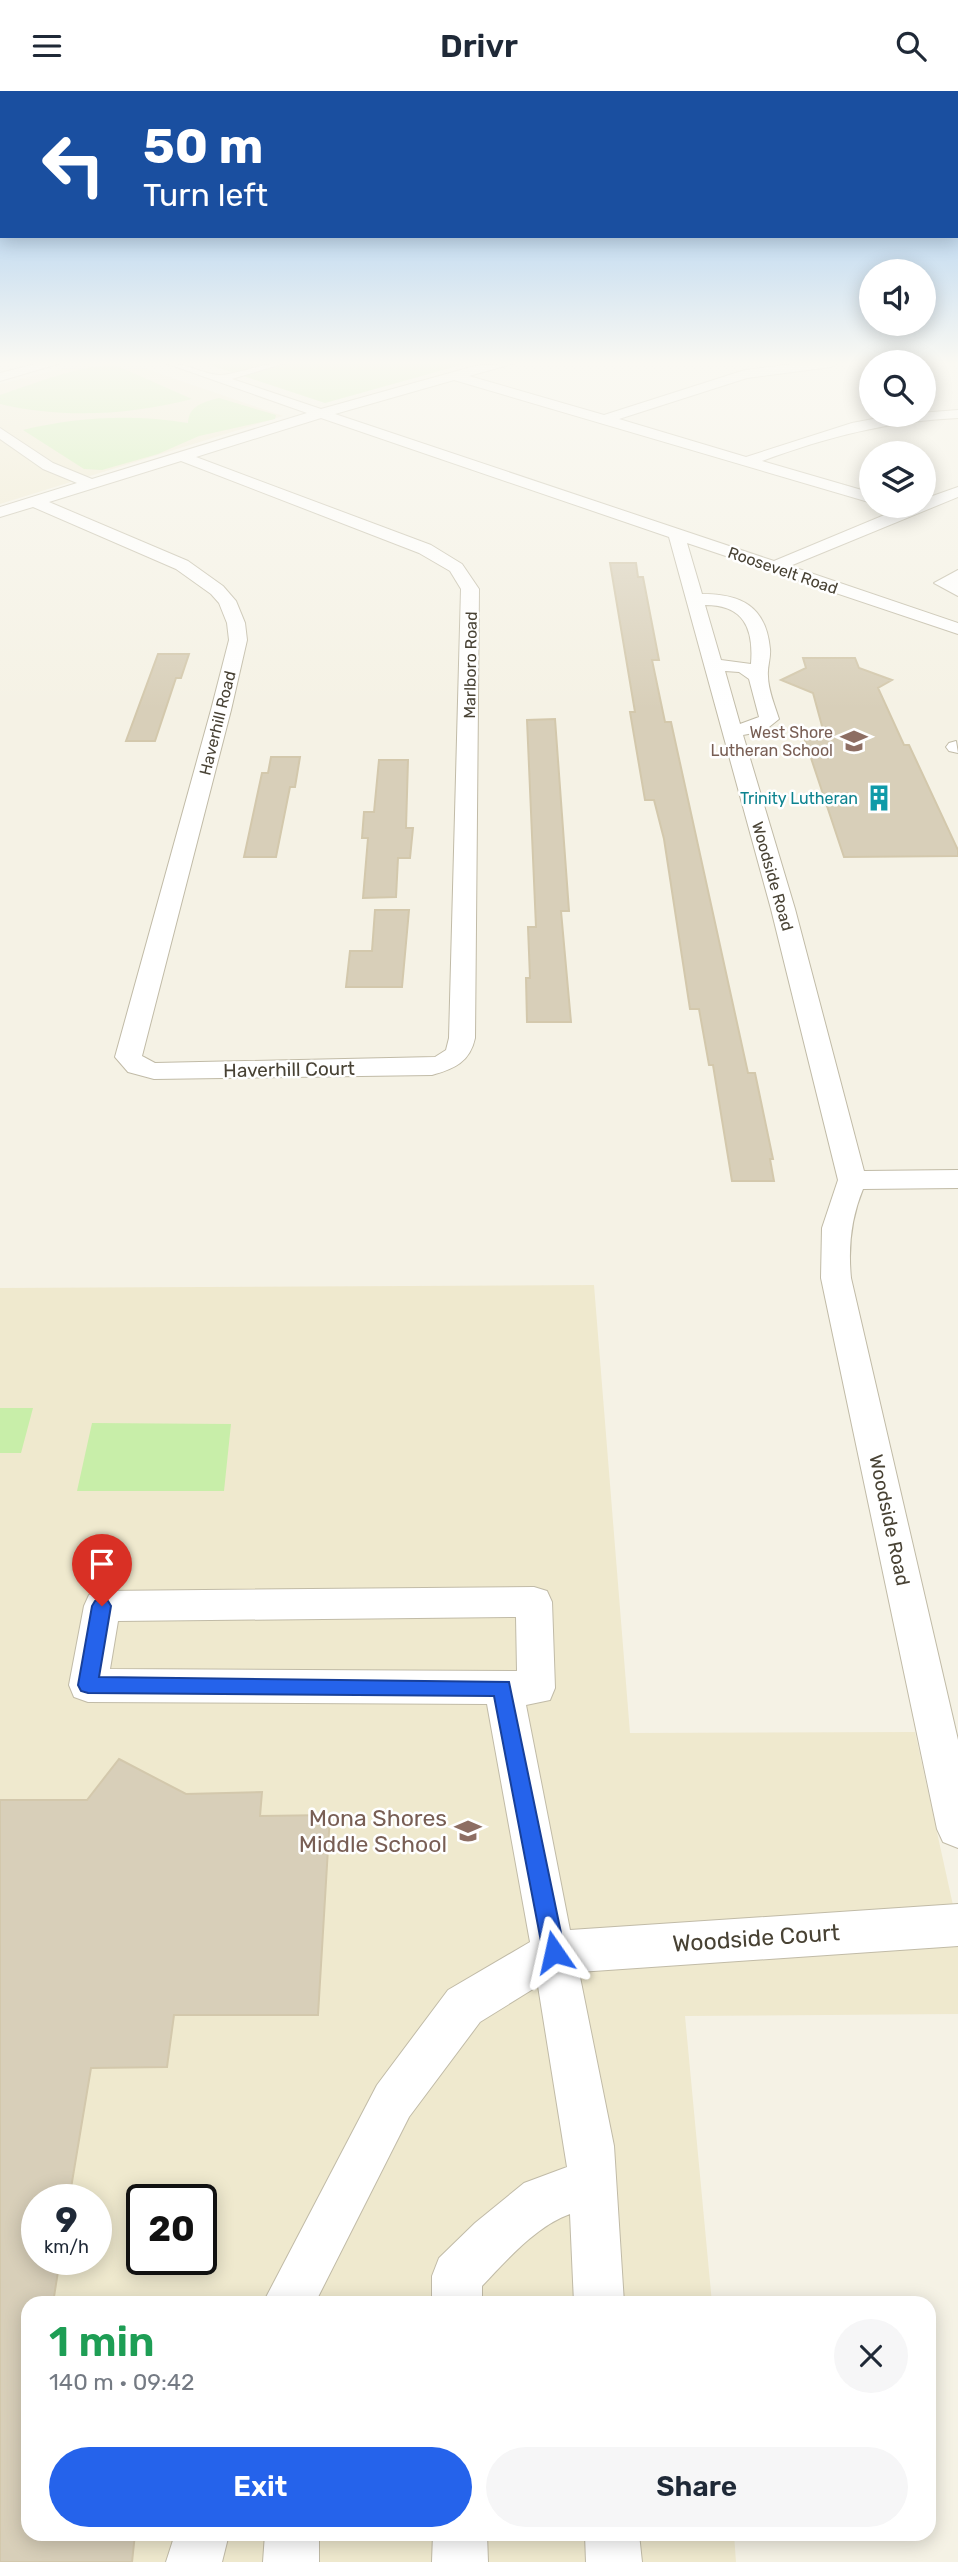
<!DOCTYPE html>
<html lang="en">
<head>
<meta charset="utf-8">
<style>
  :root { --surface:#fff; --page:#f6f6f7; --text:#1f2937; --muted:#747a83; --accent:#2563eb }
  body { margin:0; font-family:Rubik,sans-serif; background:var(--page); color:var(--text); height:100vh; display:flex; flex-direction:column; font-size:26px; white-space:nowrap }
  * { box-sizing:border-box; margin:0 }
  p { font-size:23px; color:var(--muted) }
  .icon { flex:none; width:38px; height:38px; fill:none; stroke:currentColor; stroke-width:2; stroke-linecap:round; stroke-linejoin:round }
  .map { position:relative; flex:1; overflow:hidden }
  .side { position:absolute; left:21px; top:2205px; width:915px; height:245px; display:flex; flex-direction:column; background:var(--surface); border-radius:21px; box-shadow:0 4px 18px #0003 }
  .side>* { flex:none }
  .banner { position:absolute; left:0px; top:0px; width:959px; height:147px; box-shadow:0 4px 18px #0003; background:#1a4fa0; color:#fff; overflow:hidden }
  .tools { position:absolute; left:859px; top:168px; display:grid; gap:14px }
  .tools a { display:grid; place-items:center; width:77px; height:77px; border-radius:50%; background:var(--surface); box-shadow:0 4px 18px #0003; font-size:35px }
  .speed { position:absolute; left:21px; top:2093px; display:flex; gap:14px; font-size:35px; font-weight:700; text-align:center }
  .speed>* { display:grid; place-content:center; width:91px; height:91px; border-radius:50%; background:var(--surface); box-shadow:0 4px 18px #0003; line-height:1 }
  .speed small { font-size:18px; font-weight:400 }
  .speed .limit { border:4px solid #111; border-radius:10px; background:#fff; color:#111 }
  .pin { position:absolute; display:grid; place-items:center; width:60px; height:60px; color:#fff; margin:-72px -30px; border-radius:50% 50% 50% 0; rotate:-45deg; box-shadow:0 0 7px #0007 }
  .pin .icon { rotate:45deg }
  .me { position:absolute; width:77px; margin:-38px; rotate:349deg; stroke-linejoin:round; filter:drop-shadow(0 0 5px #0008) }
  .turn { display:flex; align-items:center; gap:24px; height:147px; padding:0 28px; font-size:32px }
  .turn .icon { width:91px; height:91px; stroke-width:2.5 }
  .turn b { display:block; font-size:49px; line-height:60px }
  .round { display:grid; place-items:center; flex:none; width:74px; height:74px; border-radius:37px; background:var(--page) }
  .summary { display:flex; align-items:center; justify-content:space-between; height:119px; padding:0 28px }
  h1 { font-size:42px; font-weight:600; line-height:52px; color:#1e9e55 }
  .button { display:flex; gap:14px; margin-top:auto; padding:14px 28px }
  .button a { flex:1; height:80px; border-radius:42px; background:var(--accent); color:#fff; font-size:28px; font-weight:600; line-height:80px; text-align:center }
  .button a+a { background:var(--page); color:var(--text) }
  header { display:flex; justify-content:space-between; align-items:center; height:91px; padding:0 28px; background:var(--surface); font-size:32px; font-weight:600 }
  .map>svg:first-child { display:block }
  .education { fill:#efe9ce; fill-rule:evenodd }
  .green { fill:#c8eea9 }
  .building { fill:#d8cfb9; stroke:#d3c8ac; stroke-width:2 }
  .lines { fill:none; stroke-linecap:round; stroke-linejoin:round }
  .minor-casing { stroke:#c1bba7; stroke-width:2 }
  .minor { fill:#fff; fill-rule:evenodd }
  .route { fill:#2563eb; stroke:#184099; stroke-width:2 }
  .labels { text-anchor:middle; stroke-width:5; stroke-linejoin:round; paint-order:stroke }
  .far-street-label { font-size:16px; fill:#484234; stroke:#fff }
  .far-education-label { font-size:16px; fill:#785e54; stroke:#fff; text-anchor:end }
  .far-culture-label { font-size:16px; fill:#0d838f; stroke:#fff; text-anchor:end }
  .street-label { font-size:19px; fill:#484234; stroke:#fff }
  .near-education-label { font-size:23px; fill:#785e54; stroke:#fff; text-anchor:end }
  .near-street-label { font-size:23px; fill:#484234; stroke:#fff }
</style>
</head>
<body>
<header><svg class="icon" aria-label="menu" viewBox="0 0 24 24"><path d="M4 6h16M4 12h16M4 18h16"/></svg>Drivr<svg class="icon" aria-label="search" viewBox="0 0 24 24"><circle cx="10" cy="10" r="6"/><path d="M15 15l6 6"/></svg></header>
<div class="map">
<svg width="958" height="2471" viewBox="0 0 958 2471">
  <rect width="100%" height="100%" fill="#f5f2e5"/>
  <path class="education" d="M 85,272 L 129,272 L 283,325 L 0,413 L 0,293 Z
    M 594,1194 L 630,1642 L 915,1641 L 958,1837 L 958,1923 L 685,1925 L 712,2212 L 28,2212 L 28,2443 L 734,2443 L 736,2471 L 0,2471 L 0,1197 ZM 37,2109 L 96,2109 L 96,2168 L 37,2168 ZM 142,2109 L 201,2109 L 201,2168 L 142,2168 Z"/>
  <path class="green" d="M 204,272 L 468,272 L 325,312 Z
    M 115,274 L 192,308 C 130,324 63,328 0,313 L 0,304 C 36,292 76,275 115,274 Z
    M 219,307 L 276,324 L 275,328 L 199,345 L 158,363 L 102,379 L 84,378 L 23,339 C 77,326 133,323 188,332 C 189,314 204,311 219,307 Z
    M 0,1317 L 33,1317 L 21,1362 L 0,1362 Z
    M 92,1332 L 231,1333 L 224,1400 L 77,1400 Z"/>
  <path class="building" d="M 610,472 L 636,472 L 638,486 L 643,486 L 659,569 L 652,569 L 665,631 L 671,631 L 748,982 L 755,982 L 773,1068 L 770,1068 L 774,1090 L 732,1090 L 713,974 L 709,974 L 699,918 L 690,918 L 664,748 L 654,709 L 645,709 L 630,621 L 635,621 Z
    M 158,563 L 189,563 L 181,587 L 176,587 L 155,650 L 126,650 Z
    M 803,567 L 855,567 L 859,577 L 892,589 L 878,597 L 904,654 L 909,654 L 958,759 L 958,765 L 844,766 L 804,646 L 825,646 L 813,602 L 781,589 L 806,577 Z
    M 555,628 L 569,820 L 561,820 L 571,931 L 527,931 L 526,887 L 530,887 L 528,836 L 536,836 L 527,629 Z
    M 271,666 L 300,666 L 295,696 L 290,696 L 276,766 L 244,766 L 262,682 L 268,682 Z
    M 379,669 L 408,669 L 406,737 L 413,737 L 410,767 L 398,767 L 396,806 L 363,807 L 368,747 L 362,747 L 364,721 L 374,721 Z
    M 375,819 L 409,819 L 402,896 L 346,896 L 350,860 L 372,860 Z
    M 119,1668 L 186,1703 L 262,1701 L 260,1725 L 330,1724 L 318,1924 L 174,1924 L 167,1976 L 91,1977 L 69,2109 L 37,2109 L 37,2168 L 60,2168 L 53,2212 L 28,2212 L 28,2443 L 135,2443 L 132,2471 L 0,2471 L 0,1709 L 87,1709 Z"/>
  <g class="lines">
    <g class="minor-casing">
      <path id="minor" d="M 39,272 L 61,272 L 0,290 L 0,282 Z
        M 165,272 C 186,272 203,283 219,284 C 237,284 261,272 285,272 L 232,288 L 321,318 L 475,275 L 515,272 L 469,285 L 604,324 L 745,279 L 802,272 L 837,272 L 831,276 L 747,287 L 619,328 L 746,366 L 852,332 L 894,324 L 958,319 L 958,327 C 889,330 827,346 762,370 L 872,402 L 872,412 L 454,289 L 335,323 L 774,470 L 906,415 L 924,415 L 924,408 L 958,396 L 958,406 L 790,475 L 958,532 L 958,543 L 687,452 L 702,503 C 741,503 766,515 770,558 C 771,567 767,576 768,585 C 768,599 775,615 779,628 L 764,640 L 743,644 L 795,818 L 864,1080 L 958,1079 L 958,1097 L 863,1098 C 851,1127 848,1156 851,1187 L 958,1649 L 958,1757 L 943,1751 L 937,1738 L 821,1187 L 822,1137 L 838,1089 L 771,818 L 669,446 L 321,327 L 196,366 L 431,454 L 462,473 L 479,498 L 475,947 C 470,971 454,978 432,984 L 154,988 L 128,981 L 115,966 L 211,619 L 229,549 L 227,532 L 219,512 L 211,503 L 176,478 L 33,416 L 0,426 L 0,416 L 77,392 L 43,378 L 0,348 L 0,337 L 53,372 L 92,388 L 307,322 ZM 181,370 L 419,462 L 450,480 L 461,498 L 449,947 L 446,959 L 435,966 L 155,972 L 142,965 L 231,619 L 247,549 L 245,532 L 236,510 L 223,495 L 188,470 L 49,411 ZM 705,514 C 743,514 754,536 751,573 L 721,569 ZM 725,580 L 739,581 L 749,588 L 759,626 L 740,633 Z
        M 958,479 L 958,505 L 934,492 Z
        M 956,650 L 958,662 L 949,660 L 946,656 L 949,652 Z
        M 534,1496 L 547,1500 L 552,1511 L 555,1597 L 550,1609 L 526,1614 L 570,1839 L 958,1813 L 958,1855 L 579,1881 L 614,2055 L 624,2212 L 574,2212 L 570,2123 C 536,2135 507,2169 482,2195 L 482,2212 L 432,2212 L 432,2185 L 439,2167 L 475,2132 L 524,2092 L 567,2076 L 538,1895 L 480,1931 L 409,2026 L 315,2212 L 263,2212 L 377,1994 L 448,1899 L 530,1851 L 487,1613 L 88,1611 L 74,1606 L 69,1594 L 84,1515 L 89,1504 L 102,1500 ZM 516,1526 L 517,1580 L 110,1578 L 118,1530 Z
        M 175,2443 L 229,2443 L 222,2471 L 166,2471 Z
        M 265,2443 L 319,2443 L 319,2471 L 263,2471 Z
        M 433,2443 L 487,2443 L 488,2471 L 432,2471 Z
        M 585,2443 L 639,2443 L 642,2471 L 586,2471 Z"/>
    </g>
    <use href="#minor" class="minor"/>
  </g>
  <linearGradient id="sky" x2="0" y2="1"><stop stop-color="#89bcee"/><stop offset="0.44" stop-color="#faf9f3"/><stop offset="1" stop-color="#faf9f3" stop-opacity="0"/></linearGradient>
  <rect width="958" height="618" fill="url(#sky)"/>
  <path class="route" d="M 102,1507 L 108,1510 L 111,1515 L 99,1586 L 509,1591 L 565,1861 L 561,1868 L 554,1872 L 546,1868 L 543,1861 L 494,1605 L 88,1602 L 81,1600 L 78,1594 L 92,1515 L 95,1510 Z"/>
  <defs>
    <g id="school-bare" transform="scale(2.1)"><path d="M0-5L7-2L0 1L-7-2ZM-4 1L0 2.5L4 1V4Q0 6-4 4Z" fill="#8d6e63" stroke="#fff" stroke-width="2.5" paint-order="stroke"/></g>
    <g id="building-bare" transform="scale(2.1)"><path d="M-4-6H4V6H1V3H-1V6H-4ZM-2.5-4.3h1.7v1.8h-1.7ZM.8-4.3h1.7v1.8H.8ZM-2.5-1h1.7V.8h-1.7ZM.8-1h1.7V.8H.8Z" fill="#0f9aa8" stroke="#fff" stroke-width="2.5" paint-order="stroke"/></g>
  </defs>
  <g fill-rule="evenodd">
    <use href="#school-bare" x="854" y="650"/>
    <use href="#building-bare" x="879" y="707"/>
    <use href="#school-bare" x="468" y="1740"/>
  </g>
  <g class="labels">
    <g class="far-street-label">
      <text transform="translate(783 479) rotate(19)" y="6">Roosevelt Road</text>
      <text transform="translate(470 574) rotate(-89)" y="6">Marlboro Road</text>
      <text transform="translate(217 632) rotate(-76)" y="6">Haverhill Road</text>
      <text transform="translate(773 785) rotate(74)" y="6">Woodside Road</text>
    </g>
    <g class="far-education-label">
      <text x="833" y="647">West Shore<tspan x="833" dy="18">Lutheran School</tspan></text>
    </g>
    <g class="far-culture-label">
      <text x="858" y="713">Trinity Lutheran</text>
    </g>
    <g class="street-label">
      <text transform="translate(289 978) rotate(-1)" y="7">Haverhill Court</text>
      <text transform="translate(890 1429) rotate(78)" y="7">Woodside Road</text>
    </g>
    <g class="near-education-label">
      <text x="447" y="1735">Mona Shores<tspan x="447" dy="26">Middle School</tspan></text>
    </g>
    <g class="near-street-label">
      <text transform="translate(756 1847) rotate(-4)" y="8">Woodside Court</text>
    </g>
  </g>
</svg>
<div class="tools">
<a><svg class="icon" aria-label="sound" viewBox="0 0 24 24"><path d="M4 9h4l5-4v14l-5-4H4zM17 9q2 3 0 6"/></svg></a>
<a><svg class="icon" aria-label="search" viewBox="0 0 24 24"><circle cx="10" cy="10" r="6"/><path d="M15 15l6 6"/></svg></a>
<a><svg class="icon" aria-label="layers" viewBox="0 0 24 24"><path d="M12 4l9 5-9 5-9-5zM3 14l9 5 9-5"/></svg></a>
</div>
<div class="speed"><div>9<small>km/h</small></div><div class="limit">20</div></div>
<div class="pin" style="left:102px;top:1515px;background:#d93025"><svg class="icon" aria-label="arrive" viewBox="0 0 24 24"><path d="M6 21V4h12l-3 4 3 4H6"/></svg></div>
<svg class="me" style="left:554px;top:1861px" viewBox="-20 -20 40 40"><path d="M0-17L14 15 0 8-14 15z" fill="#2563eb" stroke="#fff" stroke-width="4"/></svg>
<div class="banner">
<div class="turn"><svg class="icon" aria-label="left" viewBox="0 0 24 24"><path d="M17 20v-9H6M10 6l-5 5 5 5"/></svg><div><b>50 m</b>Turn left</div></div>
</div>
<section class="side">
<div class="summary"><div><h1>1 min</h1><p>140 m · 09:42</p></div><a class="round"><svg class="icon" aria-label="close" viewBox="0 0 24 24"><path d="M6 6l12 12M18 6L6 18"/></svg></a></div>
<div class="button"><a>Exit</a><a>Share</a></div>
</section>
</div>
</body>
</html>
